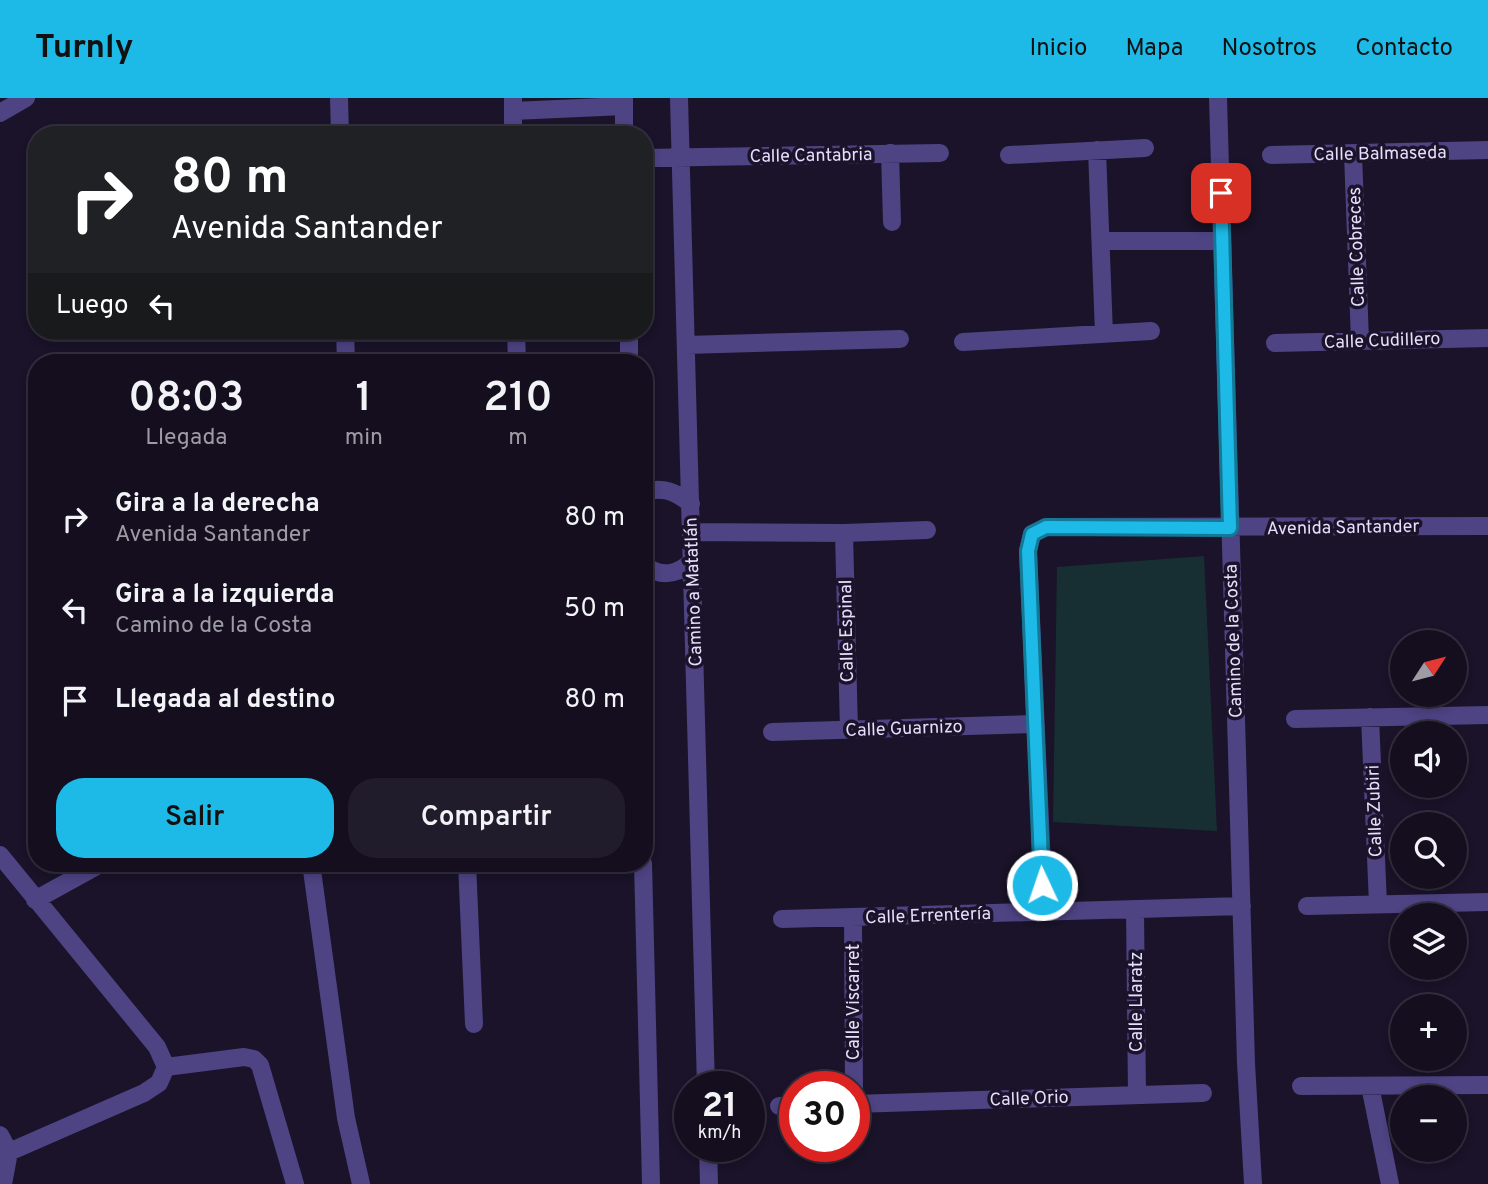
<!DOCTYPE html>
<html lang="es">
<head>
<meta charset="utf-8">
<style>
  :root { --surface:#140e1f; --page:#211c2c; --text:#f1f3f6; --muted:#9d9ca4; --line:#332e3d; --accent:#1dbae8 }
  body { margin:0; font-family:Overpass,sans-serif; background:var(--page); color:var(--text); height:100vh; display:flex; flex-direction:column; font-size:26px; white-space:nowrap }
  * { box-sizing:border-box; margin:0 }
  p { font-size:23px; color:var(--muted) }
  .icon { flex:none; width:38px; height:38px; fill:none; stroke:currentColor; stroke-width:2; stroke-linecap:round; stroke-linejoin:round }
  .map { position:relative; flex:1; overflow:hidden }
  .details { position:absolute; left:28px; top:256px; width:625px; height:518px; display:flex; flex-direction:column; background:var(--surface); border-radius:28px; box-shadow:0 4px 10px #0003,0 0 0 2px var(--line) }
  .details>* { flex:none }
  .guide { position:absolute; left:28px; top:28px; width:625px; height:214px; border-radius:28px; box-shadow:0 4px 10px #0003,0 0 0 2px var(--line); background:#202124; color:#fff; overflow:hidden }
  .needle { width:46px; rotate:54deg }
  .tools { position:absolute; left:1390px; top:532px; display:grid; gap:14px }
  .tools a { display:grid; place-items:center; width:77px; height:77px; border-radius:50%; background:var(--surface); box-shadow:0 4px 10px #0003,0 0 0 2px var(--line); font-size:35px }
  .speed { position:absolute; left:674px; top:973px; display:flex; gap:14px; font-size:35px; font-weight:700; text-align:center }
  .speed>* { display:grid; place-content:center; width:91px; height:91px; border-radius:50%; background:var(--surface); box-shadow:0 4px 10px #0003,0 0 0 2px var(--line); line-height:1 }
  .speed small { font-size:18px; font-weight:400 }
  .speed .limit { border:10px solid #d22; background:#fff; color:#111 }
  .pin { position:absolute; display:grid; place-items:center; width:60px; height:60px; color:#fff; margin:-30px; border-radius:14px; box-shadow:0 4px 10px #0006 }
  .me { position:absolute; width:77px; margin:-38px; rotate:357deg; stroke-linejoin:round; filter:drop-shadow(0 0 5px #0008) }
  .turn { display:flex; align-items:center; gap:24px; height:147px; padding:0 28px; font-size:32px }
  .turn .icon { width:91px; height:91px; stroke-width:2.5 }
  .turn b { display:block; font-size:49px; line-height:60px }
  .then { display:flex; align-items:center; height:66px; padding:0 28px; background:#0003; gap:14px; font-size:26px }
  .eta { display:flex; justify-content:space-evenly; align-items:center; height:119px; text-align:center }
  .eta b { font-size:42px; font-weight:600; line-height:49px }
  .primary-button { display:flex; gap:14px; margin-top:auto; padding:14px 28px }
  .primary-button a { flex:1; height:80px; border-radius:28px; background:var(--accent); color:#111; font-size:28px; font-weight:600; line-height:80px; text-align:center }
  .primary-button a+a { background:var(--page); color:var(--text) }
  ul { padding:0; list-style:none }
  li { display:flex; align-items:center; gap:21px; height:91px; padding:0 28px }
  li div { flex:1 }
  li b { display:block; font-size:26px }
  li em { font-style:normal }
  header { display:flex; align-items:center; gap:42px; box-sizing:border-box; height:98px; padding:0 35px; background:var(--accent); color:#111 }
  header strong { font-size:33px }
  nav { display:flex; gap:38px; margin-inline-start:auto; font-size:24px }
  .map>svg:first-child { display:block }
  .green { fill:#172f32 }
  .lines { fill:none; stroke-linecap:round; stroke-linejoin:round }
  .minor { stroke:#4e4383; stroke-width:18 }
  .route-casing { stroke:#137997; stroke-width:18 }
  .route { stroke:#1dbae8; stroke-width:12 }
  .labels { text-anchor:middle; stroke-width:7; stroke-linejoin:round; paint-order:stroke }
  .street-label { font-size:18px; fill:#e5defc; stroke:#1a1329 }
</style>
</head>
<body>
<header>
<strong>Turnly</strong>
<nav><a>Inicio</a><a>Mapa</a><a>Nosotros</a><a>Contacto</a></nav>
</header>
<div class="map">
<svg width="1488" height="1086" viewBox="0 0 1488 1086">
  <rect width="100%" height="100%" fill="#1a1329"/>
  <path class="green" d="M 1204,458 L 1217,733 L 1053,724 L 1057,469 Z"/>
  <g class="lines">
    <path class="minor" d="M 339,0 L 340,37
      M 513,0 L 513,37
      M 624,0 L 624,37
      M 679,0 L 706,989
      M 1218,0 L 1246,965 L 1253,1086
      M 513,13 L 624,8
      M 0,15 L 26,0
      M 1097,52 L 1104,236
      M 890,55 L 892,124
      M 1353,56 L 1360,243
      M 1009,57 L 1145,50
      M 1271,57 L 1488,52
      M 644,60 L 940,55
      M 1101,143 L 1222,143
      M 345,233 L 346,264
      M 516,233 L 517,264
      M 629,233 L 629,264
      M 963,244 L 1151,233
      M 1275,245 L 1488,240
      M 686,247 L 900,241
      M 644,394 C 663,388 676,394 691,406
      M 692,434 L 844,435 L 927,432
      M 844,435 L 849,632
      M 644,467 C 662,480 677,477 692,463
      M 1370,619 L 1378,806
      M 1295,621 L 1488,617
      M 772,634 L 1035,626
      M 0,757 L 157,949 L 166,969 L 159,985 L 144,995 L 9,1054
      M 311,765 L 346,1020 L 361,1086
      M 467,765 L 474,926
      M 643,765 L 651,1086
      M 35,802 L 102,765
      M 1307,808 L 1488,804
      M 1135,811 L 1137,997
      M 1044,814 L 1028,453 L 1032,436 L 1046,429 L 1488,428
      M 853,820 L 854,989
      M 782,821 L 1242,808
      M 166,969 L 244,959 L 254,961 L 260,967 L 295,1086
      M 1301,988 L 1488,987
      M 1370,988 L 1390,1086
      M 854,1006 L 1203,995
      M 779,1008 L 794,1008
      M 0,1037 L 9,1054 L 3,1086
      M 708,1048 L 709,1086"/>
  </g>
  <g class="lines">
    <g class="route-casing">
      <path id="route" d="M 1042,787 L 1028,453 L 1032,436 L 1046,429 L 1230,430 L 1221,95"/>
    </g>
    <use href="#route" class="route"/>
  </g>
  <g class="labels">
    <g class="street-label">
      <text transform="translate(1380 55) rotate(-1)" y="6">Calle Balmaseda</text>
      <text transform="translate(811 57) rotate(-1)" y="6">Calle Cantabria</text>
      <text transform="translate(1356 149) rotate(-92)" y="6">Calle Cobreces</text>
      <text transform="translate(1382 242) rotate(-2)" y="6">Calle Cudillero</text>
      <text transform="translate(1343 429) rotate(-1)" y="6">Avenida Santander</text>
      <text transform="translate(693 494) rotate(-92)" y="6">Camino a Matatlán</text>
      <text transform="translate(846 533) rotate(-91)" y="6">Calle Espinal</text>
      <text transform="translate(1233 543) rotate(-92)" y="6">Camino de la Costa</text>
      <text transform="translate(904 630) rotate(-2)" y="6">Calle Guarnizo</text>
      <text transform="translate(1374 713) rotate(-92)" y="6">Calle Zubiri</text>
      <text transform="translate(928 817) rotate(-2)" y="6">Calle Errentería</text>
      <text transform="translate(853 904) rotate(-90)" y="6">Calle Viscarret</text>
      <text transform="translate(1136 904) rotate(-90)" y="6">Calle Llaratz</text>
      <text transform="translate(1029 1000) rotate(-2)" y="6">Calle Orio</text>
    </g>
  </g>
</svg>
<div class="tools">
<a><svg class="needle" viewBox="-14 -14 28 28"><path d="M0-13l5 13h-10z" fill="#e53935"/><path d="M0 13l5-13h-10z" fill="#9d9ca4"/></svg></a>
<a><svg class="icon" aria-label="sound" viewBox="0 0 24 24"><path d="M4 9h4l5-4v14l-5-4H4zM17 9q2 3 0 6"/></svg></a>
<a><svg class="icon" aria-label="search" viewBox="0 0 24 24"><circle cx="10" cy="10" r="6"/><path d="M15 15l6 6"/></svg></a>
<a><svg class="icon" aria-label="layers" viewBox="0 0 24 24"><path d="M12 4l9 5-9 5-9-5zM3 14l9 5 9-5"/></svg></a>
<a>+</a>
<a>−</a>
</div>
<div class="speed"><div>21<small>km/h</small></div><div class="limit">30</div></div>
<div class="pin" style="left:1221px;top:95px;background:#d93025"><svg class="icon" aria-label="arrive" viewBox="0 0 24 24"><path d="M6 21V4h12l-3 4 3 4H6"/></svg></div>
<svg class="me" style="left:1042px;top:787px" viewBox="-20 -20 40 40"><circle r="17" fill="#1dbae8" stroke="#fff" stroke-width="3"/><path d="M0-11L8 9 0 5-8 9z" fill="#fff"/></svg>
<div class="guide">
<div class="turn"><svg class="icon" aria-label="right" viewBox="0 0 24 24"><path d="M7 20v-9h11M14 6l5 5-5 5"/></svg><div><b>80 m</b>Avenida Santander</div></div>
<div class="then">Luego<svg class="icon" aria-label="left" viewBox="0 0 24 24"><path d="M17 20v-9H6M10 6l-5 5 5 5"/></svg></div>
</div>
<section class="details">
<div class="eta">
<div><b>08:03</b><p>Llegada</p></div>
<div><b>1</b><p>min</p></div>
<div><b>210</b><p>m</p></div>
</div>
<ul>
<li><svg class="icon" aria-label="right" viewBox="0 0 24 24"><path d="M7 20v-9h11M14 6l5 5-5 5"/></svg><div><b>Gira a la derecha</b><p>Avenida Santander</p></div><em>80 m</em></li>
<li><svg class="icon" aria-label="left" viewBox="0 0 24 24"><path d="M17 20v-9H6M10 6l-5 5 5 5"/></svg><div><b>Gira a la izquierda</b><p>Camino de la Costa</p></div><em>50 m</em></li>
<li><svg class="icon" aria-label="arrive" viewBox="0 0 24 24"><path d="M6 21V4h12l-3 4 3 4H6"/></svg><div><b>Llegada al destino</b></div><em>80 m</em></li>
</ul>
<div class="primary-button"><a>Salir</a><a>Compartir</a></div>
</section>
</div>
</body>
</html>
